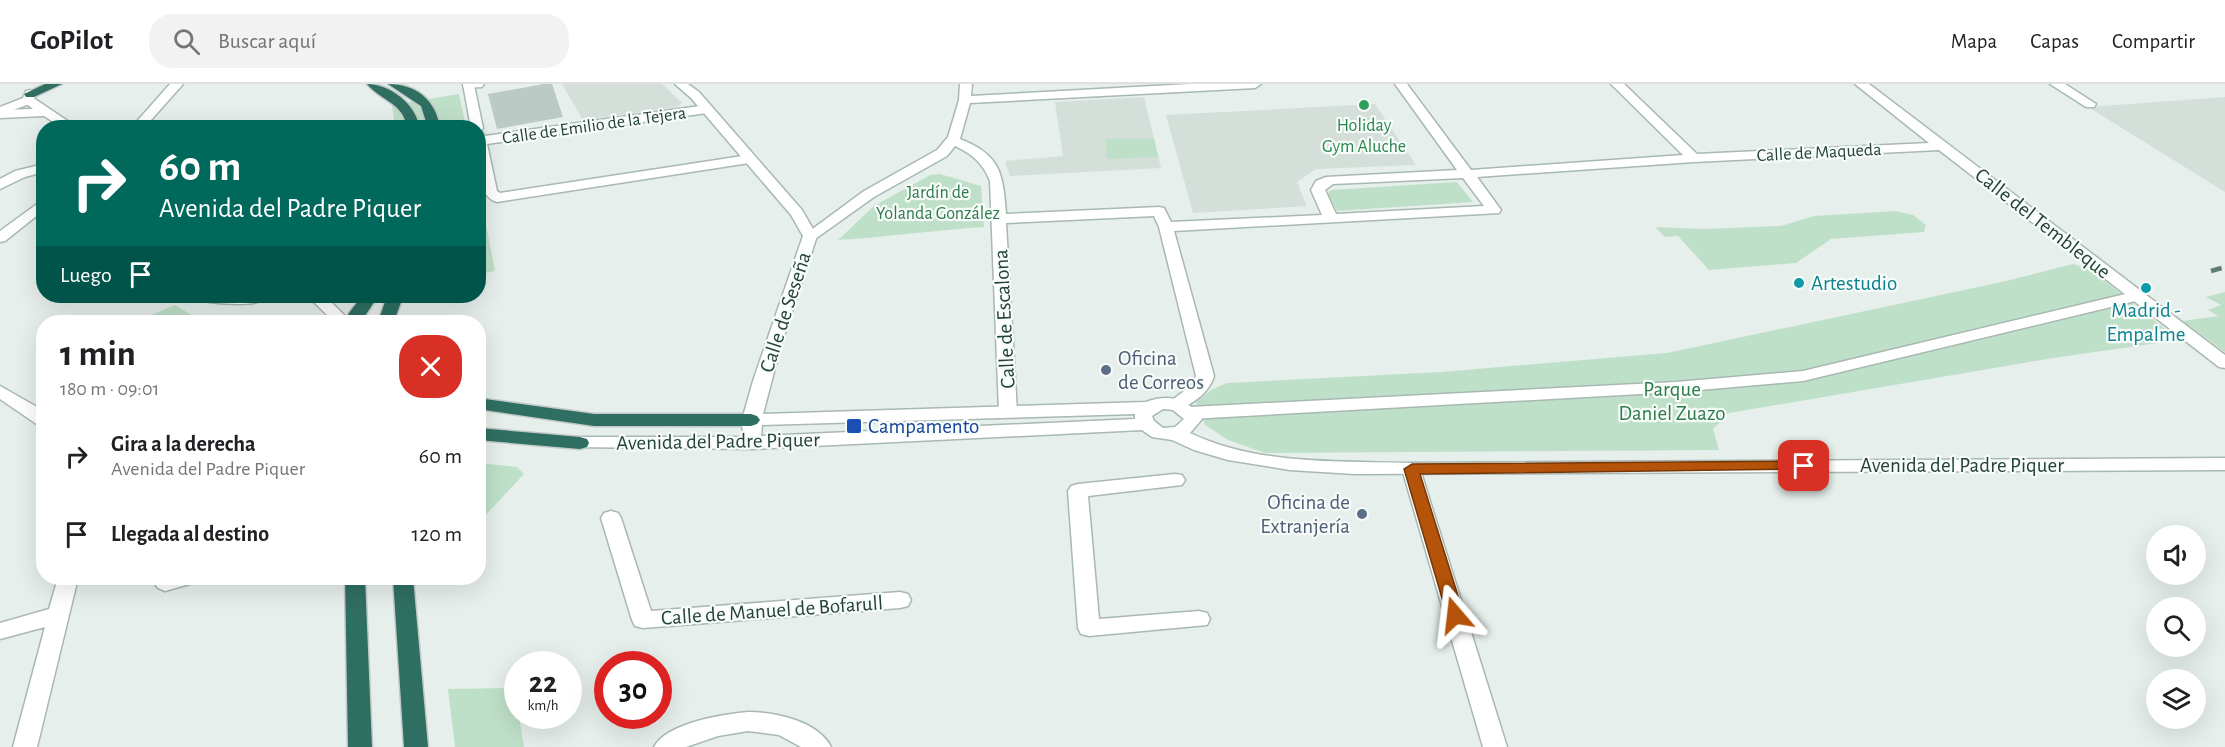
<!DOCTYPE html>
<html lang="es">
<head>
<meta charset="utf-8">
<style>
  :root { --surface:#fff; --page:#f2f2f2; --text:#202124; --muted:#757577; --line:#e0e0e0 }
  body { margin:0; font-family:"Alegreya Sans",sans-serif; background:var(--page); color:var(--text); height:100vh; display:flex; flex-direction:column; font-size:22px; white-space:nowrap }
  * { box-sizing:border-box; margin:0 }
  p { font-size:20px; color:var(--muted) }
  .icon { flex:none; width:33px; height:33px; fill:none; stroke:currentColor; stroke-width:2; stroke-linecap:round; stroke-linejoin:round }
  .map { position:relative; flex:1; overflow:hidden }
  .sheet { position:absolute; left:36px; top:231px; width:450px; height:270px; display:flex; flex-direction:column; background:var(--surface); border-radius:24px; box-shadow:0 6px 24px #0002 }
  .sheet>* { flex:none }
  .hud { position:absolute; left:36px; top:36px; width:450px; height:183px; border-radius:24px; box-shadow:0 6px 24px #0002; background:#00695c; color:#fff; overflow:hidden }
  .fabs { position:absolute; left:2146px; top:441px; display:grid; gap:12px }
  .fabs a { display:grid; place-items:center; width:60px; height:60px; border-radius:50%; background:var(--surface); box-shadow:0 6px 24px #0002; font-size:30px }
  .speed { position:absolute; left:504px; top:567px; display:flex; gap:12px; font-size:30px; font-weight:700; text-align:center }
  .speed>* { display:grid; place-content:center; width:78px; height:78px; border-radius:50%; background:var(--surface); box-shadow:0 6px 24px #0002; line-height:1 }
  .speed small { font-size:15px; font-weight:400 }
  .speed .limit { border:9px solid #d22; background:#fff; color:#111 }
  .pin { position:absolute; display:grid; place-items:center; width:51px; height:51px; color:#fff; margin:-26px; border-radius:12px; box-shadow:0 3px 9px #0006 }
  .me { position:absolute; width:66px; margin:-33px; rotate:343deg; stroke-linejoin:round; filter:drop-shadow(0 0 4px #0008) }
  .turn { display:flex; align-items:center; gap:21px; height:126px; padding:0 24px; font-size:27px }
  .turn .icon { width:78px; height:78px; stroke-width:2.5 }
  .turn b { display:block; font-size:42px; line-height:51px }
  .then { display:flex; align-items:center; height:57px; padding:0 24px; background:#0003; gap:12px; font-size:22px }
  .round { display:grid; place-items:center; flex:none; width:63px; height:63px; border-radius:24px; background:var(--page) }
  .summary { display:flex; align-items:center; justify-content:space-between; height:102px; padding:0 24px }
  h1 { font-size:36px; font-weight:700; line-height:45px }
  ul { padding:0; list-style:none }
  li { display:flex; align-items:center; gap:18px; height:78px; padding:0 24px }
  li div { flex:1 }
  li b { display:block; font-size:22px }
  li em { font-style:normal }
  header { display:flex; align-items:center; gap:36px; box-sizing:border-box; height:84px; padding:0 30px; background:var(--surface); border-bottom:2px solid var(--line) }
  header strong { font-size:28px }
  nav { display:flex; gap:33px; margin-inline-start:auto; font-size:21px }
  .search { width:420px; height:54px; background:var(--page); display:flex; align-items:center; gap:15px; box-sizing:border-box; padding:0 21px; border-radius:24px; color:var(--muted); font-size:22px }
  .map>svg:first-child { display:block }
  .built { fill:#d4dfda }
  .green { fill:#bfe0c8 }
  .building { fill:#bbcac4 }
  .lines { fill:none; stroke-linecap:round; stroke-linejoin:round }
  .pedestrian-casing { stroke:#a8b8b2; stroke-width:3 }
  .minor-casing { stroke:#a8b8b2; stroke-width:3 }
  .tertiary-casing { stroke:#a8b8b2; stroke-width:3 }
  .motorway-casing { stroke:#c2cac8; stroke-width:3 }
  .pedestrian { fill:#fff; fill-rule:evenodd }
  .minor { fill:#fff; fill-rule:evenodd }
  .tertiary { fill:#fff; fill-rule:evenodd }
  .motorway { fill:#2f6f62; fill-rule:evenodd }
  .rail { stroke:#5f7d75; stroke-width:4.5; stroke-dasharray:11 6; stroke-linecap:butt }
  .route { fill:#b45309; stroke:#753606; stroke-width:1.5 }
  .leisure-dot { fill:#2e9e5b; stroke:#f7fbf9; stroke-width:2 }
  .culture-dot { fill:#0f9aa8; stroke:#f7fbf9; stroke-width:2 }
  .service-dot { fill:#5c6f8a; stroke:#f7fbf9; stroke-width:2 }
  .transit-dot { fill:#1a4fb4; stroke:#f7fbf9; stroke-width:2 }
  .labels { text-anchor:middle; stroke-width:4.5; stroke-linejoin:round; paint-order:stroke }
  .far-street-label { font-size:18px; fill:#24423a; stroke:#f7fbf9 }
  .far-leisure-label { font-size:18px; fill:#27864d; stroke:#f7fbf9 }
  .far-park-label { font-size:18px; fill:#2d7a4b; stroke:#f7fbf9 }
  .street-label { font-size:21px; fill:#24423a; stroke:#f7fbf9 }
  .culture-label { font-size:21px; fill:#0d838f; stroke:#f7fbf9; text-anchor:start }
  .service-label { font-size:21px; fill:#4e5e75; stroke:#f7fbf9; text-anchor:start }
  .park-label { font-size:21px; fill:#2d7a4b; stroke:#f7fbf9 }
  .transit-label { font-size:21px; fill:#164399; stroke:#f7fbf9; text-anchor:start }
</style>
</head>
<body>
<header>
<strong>GoPilot</strong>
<div class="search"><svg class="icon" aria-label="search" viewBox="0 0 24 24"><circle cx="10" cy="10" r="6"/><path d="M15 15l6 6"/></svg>Buscar aquí</div>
<nav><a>Mapa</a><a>Capas</a><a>Compartir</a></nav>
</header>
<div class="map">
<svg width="2225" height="663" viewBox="0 0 2225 663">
  <rect width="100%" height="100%" fill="#e6efeb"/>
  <path class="built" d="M 562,0 L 662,0 L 682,19 L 677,23 L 583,36 Z
    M 1144,13 L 1161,84 L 1010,92 L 1005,77 L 1063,72 L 1055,18 Z
    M 2225,13 L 2225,108 L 2088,23 Z
    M 1375,20 L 1416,81 L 1316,85 L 1297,98 L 1307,122 L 1193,129 L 1166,31 Z"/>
  <path class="green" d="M 459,10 L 466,43 L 395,43 L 392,21 Z
    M 1154,54 L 1158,73 L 1107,75 L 1105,55 Z
    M 940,90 L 981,102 L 984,143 C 935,146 888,153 838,156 L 874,122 L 930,91 Z
    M 1457,98 L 1473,118 L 1337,127 L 1327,110 L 1331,106 Z
    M 479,105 L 495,187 L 479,190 L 478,190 Z
    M 1896,127 L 1913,131 L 1926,141 L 1924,148 L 1831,155 L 1796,179 L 1709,186 L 1678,152 L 1665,153 L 1655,143 L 1704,145 L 1781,142 L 1814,132 Z
    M 2073,180 L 2091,186 L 2179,256 L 2053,274 L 1729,329 L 1713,345 L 1719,366 L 1265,369 L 1228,356 L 1205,341 L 1196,318 L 1211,306 L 1227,299 L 1441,288 L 1667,269 L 2002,198 Z
    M 2225,208 L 2225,268 L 2183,237 L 2218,232 L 2208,226 L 2221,221 L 2206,213 Z
    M 175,221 L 193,232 L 178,238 L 135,238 Z
    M 479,379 L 517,383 L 524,390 L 482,435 L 481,429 L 479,429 Z
    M 517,604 L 518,632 L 519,632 L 524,663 L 455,663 L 448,605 Z"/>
  <path class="building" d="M 544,0 L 552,0 L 563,33 L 497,45 L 488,10 Z"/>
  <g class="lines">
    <g class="pedestrian-casing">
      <path id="pedestrian" d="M 2138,207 L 2146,212 L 2144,215 L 1803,297 L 1676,308 L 1190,335 L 1184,333 L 1181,329 L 1184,325 L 1190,323 L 1676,298 L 1803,287 Z
        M 1175,390 L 1182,391 L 1185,396 L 1182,401 L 1088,412 L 1099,535 L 1199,527 L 1207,529 L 1210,535 L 1207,541 L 1089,552 L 1081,550 L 1078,544 L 1068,407 L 1071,402 L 1078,400 Z
        M 611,427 L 618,429 L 621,434 L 651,527 L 900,508 L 908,510 L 911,516 L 908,522 L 900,524 L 643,544 L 635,542 L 632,536 L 601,434 L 604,429 Z
        M 156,494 L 196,494 L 193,499 L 165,507 L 158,504 L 154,499 Z"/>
    </g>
    <g class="minor-casing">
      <path id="minor" d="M 170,0 L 183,0 L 144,44 L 131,44 Z
        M 463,0 L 474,1 L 483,44 L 481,47 L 485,52 L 707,21 L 713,25 L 707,29 L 487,60 L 497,107 L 500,109 L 749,71 L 756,75 L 749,79 L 497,118 C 473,112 478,63 478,44 L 471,44 Z
        M 960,0 L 972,0 L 971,12 L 1190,0 L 1261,0 L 1255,4 L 970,19 L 960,55 C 1001,71 1003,90 1006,130 L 1159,123 L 1164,124 L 1171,138 L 1322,131 L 1311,106 L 1316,97 L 1326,93 L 1457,86 L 1395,0 L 1407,0 L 1471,86 L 1683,71 L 1611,0 L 1624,0 L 1697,70 L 1929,59 L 1855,0 L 1869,0 L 2225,271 L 2225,284 L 2219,283 L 1939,66 L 1694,78 L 1477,93 L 1501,126 L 1499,129 L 1174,147 L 1214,292 C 1209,309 1192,321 1176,326 L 1170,324 L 1167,320 L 1192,301 L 1196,292 L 1159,143 L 1154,132 L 1006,139 L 1017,328 L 1014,332 L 1002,332 L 999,328 L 990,97 C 983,79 972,70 955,62 L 947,72 L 874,113 L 815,155 L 805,155 L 803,152 L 864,107 L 937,66 L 948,53 L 959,16 ZM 1463,94 L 1484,122 L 1336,130 L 1325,106 L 1333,100 Z
        M 2050,0 L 2065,0 L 2096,20 L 2094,23 L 2086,23 Z
        M 28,12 L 32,13 L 78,44 L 63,44 L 44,32 L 0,34 L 0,26 L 33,25 L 22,16 Z
        M 44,80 L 44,88 L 25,93 L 0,105 L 0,95 L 15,87 Z
        M 192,212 L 270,212 C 258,225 211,219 194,215 Z
        M 298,212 L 325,212 L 351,238 L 334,238 L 314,218 L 300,215 Z
        M 0,302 L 44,327 L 44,343 L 38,341 L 0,315 Z
        M 1411,379 L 1418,381 L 1420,385 L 1507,663 L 1483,663 L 1402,385 L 1404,381 Z
        M 58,494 L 78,494 L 37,663 L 13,663 L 45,543 L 0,555 L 0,539 L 49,525 Z
        M 748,628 C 775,628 818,637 831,663 L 801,663 L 779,651 L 748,647 L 718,652 L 686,663 L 654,663 C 666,639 724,630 748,628 Z"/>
    </g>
    <g class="tertiary-casing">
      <path id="tertiary" d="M 463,0 L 484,0 L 482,3 L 464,4 Z
        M 675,0 L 688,0 L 699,8 L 802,126 L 817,152 L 781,261 L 763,330 L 1146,318 C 1169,309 1189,315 1202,335 L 1190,349 C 1257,381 1338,377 1411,379 L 2225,374 L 2225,386 L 1354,390 L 1290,386 L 1228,376 L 1194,366 L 1172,356 L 1152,353 L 1142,346 L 752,365 L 573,363 L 571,359 L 573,355 L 580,353 L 743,353 L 742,336 L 753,297 L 803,152 L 791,131 L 691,14 ZM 1163,325 L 1173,326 L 1184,335 L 1175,343 L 1163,344 L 1154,337 L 1152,332 ZM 1135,330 L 1135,335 L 761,352 L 762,341 Z
        M 30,6 L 36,10 L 32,19 L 0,31 L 0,23 L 23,14 L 26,7 Z
        M 44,115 L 44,126 L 5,157 L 0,158 L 0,147 Z"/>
    </g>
    <g class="motorway-casing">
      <path id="motorway" d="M 45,0 L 62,0 L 34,13 L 26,13 L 24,10 Z
        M 367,0 C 389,0 417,20 419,44 L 407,44 C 404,19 381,17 367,0 Z
        M 388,0 C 416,0 436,16 440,44 L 428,44 L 421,22 Z
        M 362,212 L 378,212 L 361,238 L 345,238 L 349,229 Z
        M 387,212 L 403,212 L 394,238 L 378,238 Z
        M 478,314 L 594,330 L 751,330 L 757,332 L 760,336 L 757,340 L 751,342 L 594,342 L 478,325 Z
        M 478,344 L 580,353 L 587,355 L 589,359 L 587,363 L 580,365 L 478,356 Z
        M 345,494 L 365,494 L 372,663 L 348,663 Z
        M 393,494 L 413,494 L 428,663 L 404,663 Z"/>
    </g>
    <use href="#pedestrian" class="pedestrian"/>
    <use href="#minor" class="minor"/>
    <use href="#tertiary" class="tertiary"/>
    <use href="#motorway" class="motorway"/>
    <path class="rail" d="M 2211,187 L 2225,183"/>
  </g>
  <path class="route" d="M 1804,377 L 1811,382 L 1809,385 L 1420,390 L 1464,531 L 1461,536 L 1455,538 L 1449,536 L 1447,531 L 1404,385 L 1412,380 Z"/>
  <circle class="leisure-dot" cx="1364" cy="21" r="6"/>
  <g class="culture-dot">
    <circle cx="1799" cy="199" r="6"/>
    <circle cx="2146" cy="204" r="6"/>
  </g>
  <g class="service-dot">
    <circle cx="1106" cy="286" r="6"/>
    <circle cx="1362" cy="430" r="6"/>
  </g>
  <rect class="transit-dot" x="846" y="334" width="16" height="16" rx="3"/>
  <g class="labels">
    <g class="far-street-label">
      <text transform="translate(594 41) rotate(-8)" y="6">Calle de Emilio de la Tejera</text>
      <text transform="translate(1819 68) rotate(-3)" y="6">Calle de Maqueda</text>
    </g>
    <g class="far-leisure-label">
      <text x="1364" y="47">Holiday<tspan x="1364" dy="21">Gym Aluche</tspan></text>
    </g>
    <g class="far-park-label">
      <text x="938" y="114">Jardín de<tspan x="938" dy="21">Yolanda González</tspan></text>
    </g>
    <g class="street-label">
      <text transform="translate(2043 139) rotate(38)" y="7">Calle del Tembleque</text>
      <text transform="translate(785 228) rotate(-72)" y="7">Calle de Seseña</text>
      <text transform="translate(1004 235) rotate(-93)" y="7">Calle de Escalona</text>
      <text transform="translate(718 357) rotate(-1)" y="7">Avenida del Padre Piquer</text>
      <text x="1962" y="388">Avenida del Padre Piquer</text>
      <text transform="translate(772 526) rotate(-4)" y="7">Calle de Manuel de Bofarull</text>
    </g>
    <g class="culture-label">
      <text x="1811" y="206">Artestudio</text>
      <text x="2146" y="233" text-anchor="middle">Madrid -<tspan x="2146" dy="24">Empalme</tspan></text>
    </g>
    <g class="service-label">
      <text x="1118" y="281">Oficina<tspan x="1118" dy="24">de Correos</tspan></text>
      <text x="1350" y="425" text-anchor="end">Oficina de<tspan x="1350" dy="24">Extranjería</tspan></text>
    </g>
    <g class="park-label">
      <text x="1672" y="312">Parque<tspan x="1672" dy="24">Daniel Zuazo</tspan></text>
    </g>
    <g class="transit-label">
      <text x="868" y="349">Campamento</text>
    </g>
  </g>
</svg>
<div class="fabs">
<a><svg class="icon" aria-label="sound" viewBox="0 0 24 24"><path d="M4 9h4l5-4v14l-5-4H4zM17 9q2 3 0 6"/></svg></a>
<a><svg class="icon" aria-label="search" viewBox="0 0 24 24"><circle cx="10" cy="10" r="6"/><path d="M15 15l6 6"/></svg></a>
<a><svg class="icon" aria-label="layers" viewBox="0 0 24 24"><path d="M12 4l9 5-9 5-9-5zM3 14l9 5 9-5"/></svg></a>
</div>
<div class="speed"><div>22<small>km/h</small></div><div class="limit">30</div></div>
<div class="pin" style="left:1804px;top:382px;background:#d93025"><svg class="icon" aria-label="arrive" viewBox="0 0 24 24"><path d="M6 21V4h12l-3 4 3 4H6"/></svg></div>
<svg class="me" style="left:1455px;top:531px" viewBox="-20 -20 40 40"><path d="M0-17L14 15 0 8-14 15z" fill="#b45309" stroke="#fff" stroke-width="4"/></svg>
<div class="hud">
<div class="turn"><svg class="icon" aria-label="right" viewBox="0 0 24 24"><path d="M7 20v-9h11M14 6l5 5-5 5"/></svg><div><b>60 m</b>Avenida del Padre Piquer</div></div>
<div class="then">Luego<svg class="icon" aria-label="arrive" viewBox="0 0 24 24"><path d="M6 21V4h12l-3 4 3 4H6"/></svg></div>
</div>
<section class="sheet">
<div class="summary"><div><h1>1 min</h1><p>180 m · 09:01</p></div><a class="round" style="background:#d93025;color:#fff"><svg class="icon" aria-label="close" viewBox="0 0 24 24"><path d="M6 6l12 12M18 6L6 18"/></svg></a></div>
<ul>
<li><svg class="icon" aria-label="right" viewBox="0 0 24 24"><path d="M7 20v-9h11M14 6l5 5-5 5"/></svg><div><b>Gira a la derecha</b><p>Avenida del Padre Piquer</p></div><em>60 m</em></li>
<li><svg class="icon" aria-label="arrive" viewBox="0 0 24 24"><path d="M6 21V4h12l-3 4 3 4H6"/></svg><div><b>Llegada al destino</b></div><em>120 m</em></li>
</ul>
</section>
</div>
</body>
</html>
